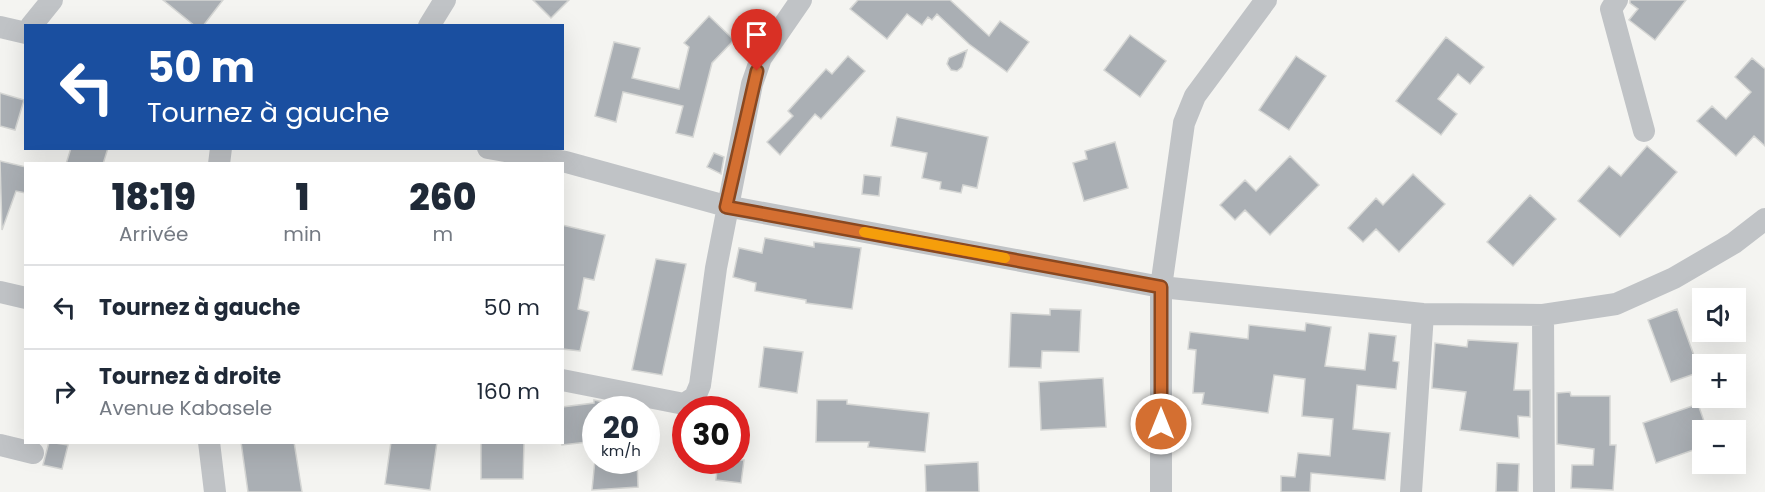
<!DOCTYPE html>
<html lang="fr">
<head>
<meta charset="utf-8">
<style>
  :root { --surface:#fff; --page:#f2f2f3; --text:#1f2937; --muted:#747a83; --line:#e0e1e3 }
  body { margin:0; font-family:Poppins,sans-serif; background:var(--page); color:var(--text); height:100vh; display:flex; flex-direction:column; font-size:22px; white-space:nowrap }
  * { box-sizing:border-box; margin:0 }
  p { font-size:20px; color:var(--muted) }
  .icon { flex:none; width:33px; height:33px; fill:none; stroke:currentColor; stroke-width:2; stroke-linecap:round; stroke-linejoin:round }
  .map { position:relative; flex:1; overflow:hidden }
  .side { position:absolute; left:24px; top:162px; width:540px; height:282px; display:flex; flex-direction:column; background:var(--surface); border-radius:0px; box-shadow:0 6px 24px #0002 }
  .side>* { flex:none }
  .guide { position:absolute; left:24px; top:24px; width:540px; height:126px; border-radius:0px; box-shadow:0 6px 24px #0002; background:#1a4fa0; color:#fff; overflow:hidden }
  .fabs { position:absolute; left:1692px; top:288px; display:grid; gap:12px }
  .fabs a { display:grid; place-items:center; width:54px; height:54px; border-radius:0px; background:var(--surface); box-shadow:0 6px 24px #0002; font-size:30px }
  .speed { position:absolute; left:582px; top:396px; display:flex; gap:12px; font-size:30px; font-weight:700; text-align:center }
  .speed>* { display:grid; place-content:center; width:78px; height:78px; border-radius:50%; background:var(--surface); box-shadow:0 6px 24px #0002; line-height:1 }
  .speed small { font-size:15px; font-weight:400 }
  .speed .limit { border:9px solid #d22; background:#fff; color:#111 }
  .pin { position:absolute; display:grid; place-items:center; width:51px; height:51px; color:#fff; margin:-62px -26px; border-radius:50% 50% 50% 0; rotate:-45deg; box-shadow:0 0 6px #0007 }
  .pin .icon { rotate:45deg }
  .me { position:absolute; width:66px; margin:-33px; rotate:0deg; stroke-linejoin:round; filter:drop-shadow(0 0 4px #0008) }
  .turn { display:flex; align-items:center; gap:21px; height:126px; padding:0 24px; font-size:27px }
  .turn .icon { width:78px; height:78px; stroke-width:2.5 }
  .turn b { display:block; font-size:42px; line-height:51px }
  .eta { display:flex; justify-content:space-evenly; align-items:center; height:102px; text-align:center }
  .eta b { font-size:36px; font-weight:800; line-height:42px }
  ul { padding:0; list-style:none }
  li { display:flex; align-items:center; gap:18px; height:84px; padding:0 24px; border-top:2px solid var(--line) }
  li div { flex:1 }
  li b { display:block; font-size:22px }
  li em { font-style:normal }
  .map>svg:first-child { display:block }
  .building { fill:#aaafb4; stroke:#d5d6d4; stroke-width:1.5 }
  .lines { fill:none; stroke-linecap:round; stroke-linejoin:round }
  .street { stroke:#c0c3c6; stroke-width:22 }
  .route-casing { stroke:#8a4820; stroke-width:15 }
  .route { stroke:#d46f31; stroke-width:10 }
  .slow { stroke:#f59e0b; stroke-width:10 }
</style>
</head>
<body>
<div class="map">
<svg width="1765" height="492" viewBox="0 0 1765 492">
  <rect width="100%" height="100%" fill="#f4f4f1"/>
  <path class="building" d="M 163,0 L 223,0 L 203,26 L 195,26 Z
    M 533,0 L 569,0 L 551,18 Z
    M 858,0 L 950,0 L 989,36 L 1000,21 L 1029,42 L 1007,72 L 969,44 L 937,14 L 932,20 L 928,17 L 922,25 L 907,14 L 887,39 L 850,9 Z
    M 1630,0 L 1686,0 L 1655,40 L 1629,20 L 1638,9 L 1630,3 Z
    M 709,16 L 734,40 L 712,63 L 693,137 L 676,133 L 683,106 L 623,92 L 616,122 L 595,116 L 614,42 L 640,48 L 632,78 L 679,89 L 689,47 L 684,43 Z
    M 1130,35 L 1166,61 L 1140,97 L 1104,70 Z
    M 1446,37 L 1484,67 L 1470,84 L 1458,74 L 1438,99 L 1457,114 L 1441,135 L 1396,101 Z
    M 967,50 L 962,67 L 957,71 L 951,70 L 947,64 L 949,58 Z
    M 848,56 L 865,71 L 821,119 L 815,114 L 780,155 L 767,142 L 793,116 L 788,111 L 826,69 L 832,74 Z
    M 1296,56 L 1326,76 L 1289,130 L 1259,110 Z
    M 1752,58 L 1765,69 L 1765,146 L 1754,136 L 1736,156 L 1697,121 L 1712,106 L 1726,119 L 1751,92 L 1735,77 Z
    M 0,93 L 24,100 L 15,130 L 0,126 Z
    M 897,117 L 988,137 L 977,188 L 963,185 L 961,193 L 940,189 L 941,182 L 922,178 L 927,153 L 891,146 Z
    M 1115,142 L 1128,188 L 1084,201 L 1073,163 L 1087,159 L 1085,151 Z
    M 1647,146 L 1677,172 L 1620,237 L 1578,201 L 1609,166 L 1621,176 Z
    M 71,148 L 108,148 L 103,164 L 66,164 Z
    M 714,153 L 724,157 L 721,174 L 707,167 Z
    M 1290,156 L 1319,185 L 1270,235 L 1245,210 L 1235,220 L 1220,205 L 1245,180 L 1256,191 Z
    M 0,161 L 26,167 L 26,193 L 16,191 L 2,230 Z
    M 1413,174 L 1445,204 L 1399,252 L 1376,229 L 1363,242 L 1348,228 L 1376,198 L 1383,205 Z
    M 864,175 L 881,177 L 879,196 L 862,194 Z
    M 1530,195 L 1556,219 L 1513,266 L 1487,242 Z
    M 562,225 L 605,235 L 594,280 L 584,278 L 578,309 L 589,312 L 580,351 L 562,349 Z
    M 765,238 L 814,247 L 814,242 L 861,248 L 852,309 L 806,303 L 806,300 L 755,291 L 756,283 L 733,277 L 739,248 L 762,253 Z
    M 656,259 L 686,264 L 662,375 L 632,370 Z
    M 1050,309 L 1081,310 L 1079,352 L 1042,351 L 1041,368 L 1009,367 L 1011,313 L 1050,315 Z
    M 1677,309 L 1700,372 L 1671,382 L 1648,320 Z
    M 1306,323 L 1331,327 L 1325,366 L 1365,370 L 1369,333 L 1396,336 L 1393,361 L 1399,362 L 1396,389 L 1357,385 L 1353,429 L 1390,433 L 1385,480 L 1311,473 L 1310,492 L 1281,492 L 1281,476 L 1295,477 L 1298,453 L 1330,456 L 1333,419 L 1302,416 L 1305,379 L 1274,375 L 1268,413 L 1202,404 L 1204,393 L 1193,393 L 1196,350 L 1188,349 L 1190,332 L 1248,339 L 1249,325 L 1305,331 Z
    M 1468,340 L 1518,343 L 1514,390 L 1530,390 L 1530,417 L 1518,416 L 1519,438 L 1460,430 L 1466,392 L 1432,388 L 1435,343 L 1467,347 Z
    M 764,347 L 803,352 L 797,393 L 759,387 Z
    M 1103,378 L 1106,427 L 1041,430 L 1039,382 Z
    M 1570,392 L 1571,396 L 1610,396 L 1610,445 L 1616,445 L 1613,490 L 1571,488 L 1572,465 L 1593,465 L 1594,449 L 1557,444 L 1557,393 Z
    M 594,400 L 642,410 L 596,410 L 596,441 L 562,445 L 562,407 L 594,403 Z
    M 817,400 L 847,400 L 847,404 L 929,413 L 925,452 L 868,447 L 869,442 L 816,442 Z
    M 1698,404 L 1707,430 L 1702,430 L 1702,447 L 1656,463 L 1643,423 Z
    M 49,442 L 68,445 L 62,469 L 43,465 Z
    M 241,442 L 294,442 L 302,492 L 248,492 Z
    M 391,442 L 437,442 L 430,490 L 385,484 Z
    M 481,442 L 524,442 L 523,479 L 481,479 Z
    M 595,460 L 637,460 L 638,487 L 592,490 Z
    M 718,460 L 744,460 L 741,483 L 716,480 Z
    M 978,462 L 979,492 L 926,492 L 925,465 Z
    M 1497,463 L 1519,464 L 1518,492 L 1496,492 Z"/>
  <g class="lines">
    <path class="street" d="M 1617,0 L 1611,9 L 1644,131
      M 31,26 L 52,0
      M 429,26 L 445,0
      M 0,27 L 26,33
      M 488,148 L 566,162 L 726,206 L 1161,287 L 1423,314 L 1543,315 L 1616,304 L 1674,278 L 1734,243 L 1765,219
      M 219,164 L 221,148
      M 0,292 L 26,298
      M 1543,315 L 1544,492
      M 562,380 L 684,404 L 695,397 L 700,385 L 716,268 L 752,84 L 761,58 L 801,0
      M 209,442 L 215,492
      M 0,445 L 33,453
      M 1161,492 L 1161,287 L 1184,123 L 1195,96 L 1266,0
      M 1411,492 L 1423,314"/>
  </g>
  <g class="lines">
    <g class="route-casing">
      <path id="route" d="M 757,71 L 726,207 L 1161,287 L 1161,424"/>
    </g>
    <use href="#route" class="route"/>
    <path class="slow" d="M 864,232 L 1005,258"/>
  </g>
</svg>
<div class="fabs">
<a><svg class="icon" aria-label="sound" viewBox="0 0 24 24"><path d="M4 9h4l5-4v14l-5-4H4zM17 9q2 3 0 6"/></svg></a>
<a>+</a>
<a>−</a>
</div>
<div class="speed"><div>20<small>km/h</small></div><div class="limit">30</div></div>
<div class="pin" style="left:757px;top:71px;background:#d93025"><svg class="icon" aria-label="arrive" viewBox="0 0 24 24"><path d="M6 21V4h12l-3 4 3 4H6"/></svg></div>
<svg class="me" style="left:1161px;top:424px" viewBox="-20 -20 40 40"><circle r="17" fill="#d46f31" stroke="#fff" stroke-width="3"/><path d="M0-11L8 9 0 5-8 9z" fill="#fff"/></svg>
<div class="guide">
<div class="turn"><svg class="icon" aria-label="left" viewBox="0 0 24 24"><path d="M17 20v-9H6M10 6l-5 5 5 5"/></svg><div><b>50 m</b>Tournez à gauche</div></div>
</div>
<section class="side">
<div class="eta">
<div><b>18:19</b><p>Arrivée</p></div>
<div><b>1</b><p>min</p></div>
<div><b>260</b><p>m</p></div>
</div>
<ul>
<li><svg class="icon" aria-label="left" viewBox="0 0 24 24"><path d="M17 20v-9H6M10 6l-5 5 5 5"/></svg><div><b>Tournez à gauche</b></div><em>50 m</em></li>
<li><svg class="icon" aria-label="right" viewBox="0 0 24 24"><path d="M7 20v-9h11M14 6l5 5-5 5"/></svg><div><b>Tournez à droite</b><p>Avenue Kabasele</p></div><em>160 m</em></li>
</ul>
</section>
</div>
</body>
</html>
